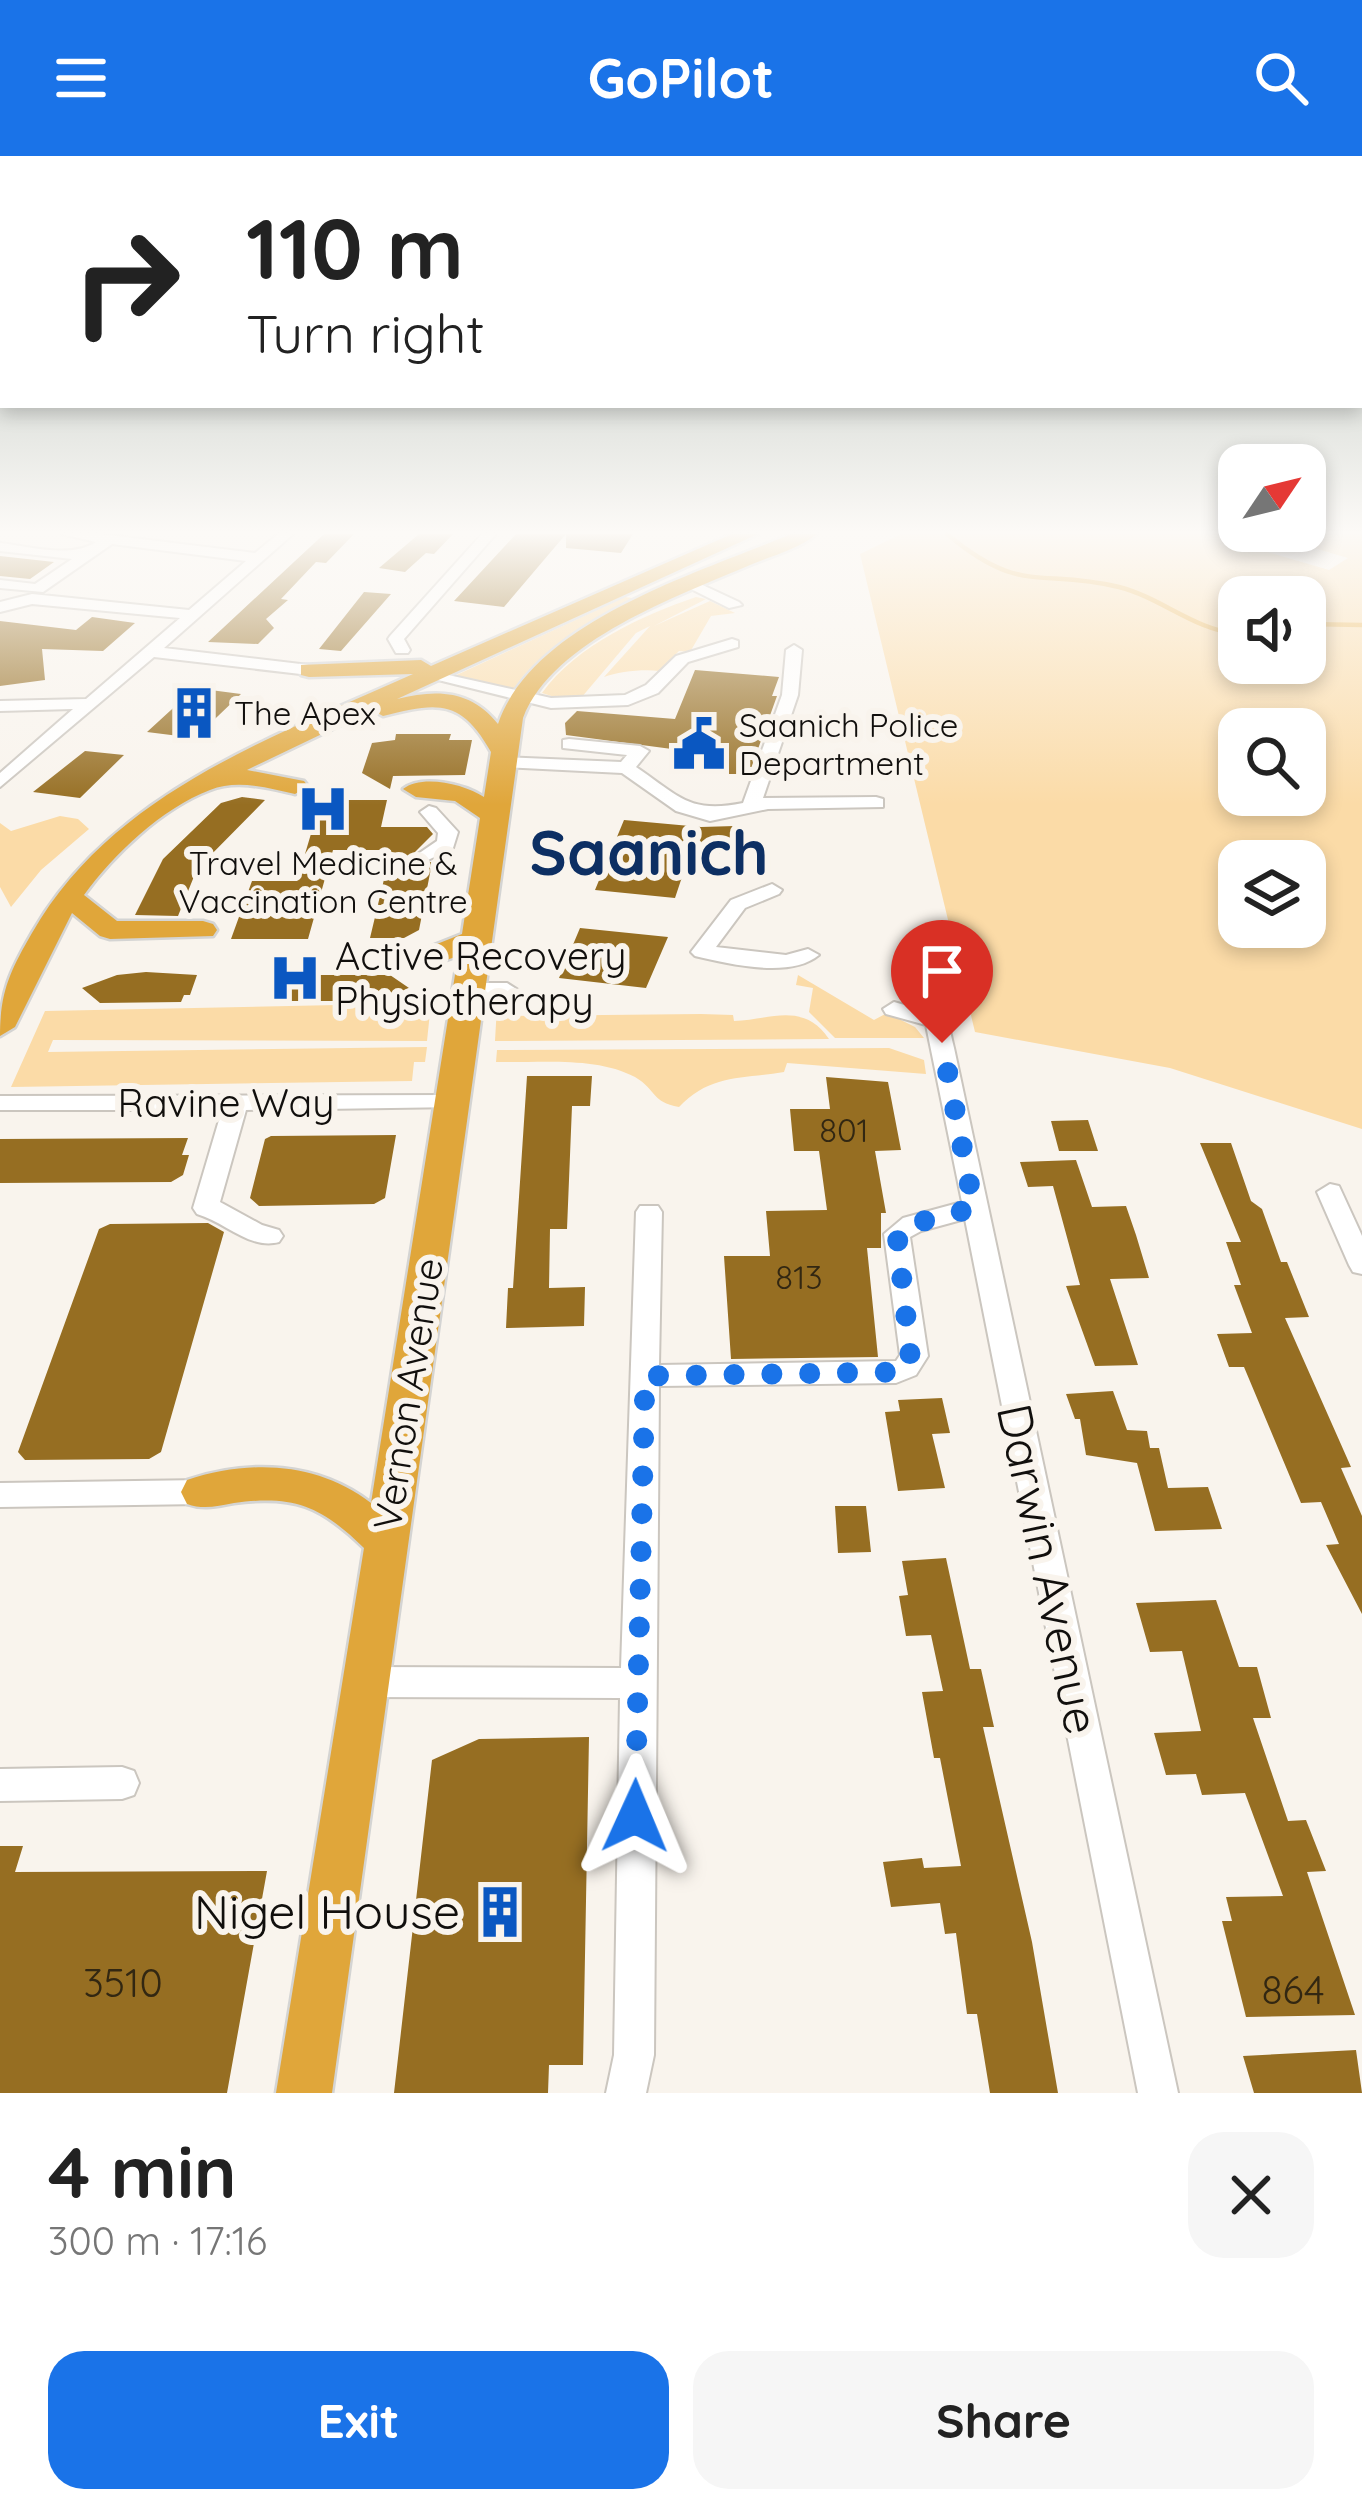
<!DOCTYPE html>
<html lang="en">
<head>
<meta charset="utf-8">
<style>
  :root { --surface:#fff; --page:#f6f6f6; --text:#222; --muted:#767676; --accent:#1a73e8 }
  body { margin:0; font-family:Quicksand,sans-serif; background:var(--page); color:var(--text); height:100vh; display:flex; flex-direction:column; font-size:45px; white-space:nowrap }
  * { box-sizing:border-box; margin:0 }
  p { font-size:39px; color:var(--muted) }
  .icon { flex:none; width:66px; height:66px; fill:none; stroke:currentColor; stroke-width:2; stroke-linecap:round; stroke-linejoin:round }
  .map { position:relative; height:1937px; overflow:hidden }
  .panel { display:flex; flex-direction:column; background:var(--surface); flex:1 }
  .panel>* { flex:none }
  .banner { position:absolute; left:0px; top:0px; width:1362px; height:252px; box-shadow:0 6px 18px #0003; background:#fff; color:var(--text); overflow:hidden }
  .needle { width:78px; rotate:55deg }
  .buttons { position:absolute; left:1218px; top:288px; display:grid; gap:24px }
  .buttons a { display:grid; place-items:center; width:108px; height:108px; border-radius:24px; background:var(--surface); box-shadow:0 6px 18px #0003; font-size:60px }
  .pin { position:absolute; display:grid; place-items:center; width:102px; height:102px; color:#fff; margin:-123px -51px; border-radius:50% 50% 50% 0; rotate:-45deg; box-shadow:0 0 12px #0007 }
  .pin .icon { rotate:45deg }
  .me { position:absolute; width:132px; margin:-66px; rotate:1deg; stroke-linejoin:round; filter:drop-shadow(0 0 9px #0008) }
  .turn { display:flex; align-items:center; gap:42px; height:252px; padding:0 48px; font-size:54px }
  .turn .icon { width:156px; height:156px; stroke-width:2.5 }
  .turn b { display:block; font-size:84px; line-height:102px }
  .round { display:grid; place-items:center; flex:none; width:126px; height:126px; border-radius:36px; background:var(--page) }
  .summary { display:flex; align-items:center; justify-content:space-between; height:204px; padding:0 48px }
  h1 { font-size:72px; font-weight:700; line-height:90px }
  .primary-button { display:flex; gap:24px; margin-top:auto; padding:24px 48px }
  .primary-button a { flex:1; height:138px; border-radius:36px; background:var(--accent); color:#fff; font-size:48px; font-weight:700; line-height:138px; text-align:center }
  .primary-button a+a { background:var(--page); color:var(--text) }
  header { display:flex; justify-content:space-between; align-items:center; height:156px; padding:0 48px; background:var(--accent); color:#fff; font-size:54px; font-weight:700 }
  .map>svg:first-child { display:block }
  .green { fill:#fbdba7; fill-rule:evenodd }
  .lines { fill:none; stroke-linecap:round; stroke-linejoin:round }
  .stream { stroke:#edb757; stroke-width:4.5 }
  .building { fill:#966e22 }
  .minor-casing { stroke:#cbc6bf; stroke-width:4 }
  .highway-casing { stroke:#d4d4d3; stroke-width:5 }
  .minor { fill:#fff; fill-rule:evenodd }
  .highway { fill:#e0a63a; fill-rule:evenodd }
  .route { stroke:#1a73e8; stroke-width:21; stroke-dasharray:0 37.8 }
  .labels { text-anchor:middle; stroke-width:12; stroke-linejoin:round; paint-order:stroke }
  .far-poi-label { font-size:33px; fill:#110f0d; stroke:#f9f4ed; text-anchor:start }
  .number-label { font-size:33px; fill:#322712 }
  .poi-label { font-size:39px; fill:#110f0d; stroke:#f9f4ed; text-anchor:start }
  .street-label { font-size:39px; fill:#110f0d; stroke:#f9f4ed }
  .near-number-label { font-size:39px; fill:#322712 }
  .near-street-label { font-size:48px; fill:#110f0d; stroke:#f9f4ed }
  .near-poi-label { font-size:48px; fill:#110f0d; stroke:#f9f4ed; text-anchor:end }
  .town-label { font-size:63px; font-weight:bold; fill:#0d2f63; stroke:#f9f4ed }
</style>
</head>
<body>
<header><svg class="icon" aria-label="menu" viewBox="0 0 24 24"><path d="M4 6h16M4 12h16M4 18h16"/></svg>GoPilot<svg class="icon" aria-label="search" viewBox="0 0 24 24"><circle cx="10" cy="10" r="6"/><path d="M15 15l6 6"/></svg></header>
<div class="map">
<svg width="1362" height="1937" viewBox="0 0 1362 1937">
  <rect width="100%" height="100%" fill="#f9f4ed"/>
  <path class="green" d="M 901,378 L 1221,378 L 1226,384 L 1329,414 L 1348,402 L 1267,378 L 1362,378 L 1362,973 L 1170,912 L 975,876 L 860,398 ZM 1239,441 L 1305,441 L 1305,507 L 1239,507 ZM 1239,573 L 1305,573 L 1305,639 L 1239,639 ZM 1305,705 L 1305,771 L 1239,771 L 1239,705 Z
    M 625,441 L 639,443 C 596,467 538,491 512,536 L 450,522 Z
    M 696,441 L 706,443 L 654,470 L 710,445 L 735,457 L 711,460 L 690,496 L 679,495 L 659,515 C 642,513 618,516 604,521 L 650,470 L 636,477 L 581,542 L 564,544 L 542,537 C 577,489 641,460 696,441 Z
    M 60,660 L 78,663 L 89,673 L 41,714 L 11,751 L 0,731 L 0,667 L 11,675 Z
    M 798,819 L 874,864 L 887,857 L 915,871 L 924,882 L 835,882 L 809,856 L 813,832 L 796,829 Z
    M 431,847 L 427,885 L 53,884 L 48,896 L 427,891 L 425,906 L 414,906 L 412,925 L 11,931 L 45,855 Z
    M 497,850 L 506,860 L 701,858 L 733,859 L 734,865 C 772,863 804,846 829,883 L 495,885 Z
    M 889,892 L 924,904 L 926,918 L 787,907 L 784,916 C 742,923 710,918 679,951 C 651,946 657,934 635,921 C 596,900 539,907 496,906 L 497,894 Z"/>
  <g class="lines">
    <path class="stream" d="M 947,378 C 1021,440 1039,412 1119,431 C 1162,442 1194,474 1239,478
      M 1305,468 L 1362,469"/>
  </g>
  <path class="building" d="M 324,378 L 354,378 L 326,407 L 316,406 L 281,443 L 288,444 L 266,463 L 274,472 L 258,488 L 208,486 Z
    M 419,378 L 453,378 L 434,398 L 426,397 L 405,416 L 379,412 Z
    M 516,378 L 633,378 L 621,397 L 566,392 L 566,378 L 504,451 L 454,445 Z
    M 0,400 L 54,406 L 30,423 L 0,420 Z
    M 364,436 L 391,438 L 341,495 L 319,493 Z
    M 92,461 L 135,467 L 103,495 L 42,493 L 45,524 L 0,530 L 0,465 L 76,474 Z
    M 695,514 L 779,521 L 772,540 L 777,540 L 749,618 L 699,618 L 680,613 L 687,595 L 566,579 L 565,567 L 577,555 L 675,563 Z
    M 195,532 L 241,538 L 195,582 L 147,576 Z
    M 396,578 L 451,578 L 449,584 L 472,584 L 465,619 L 393,620 L 390,633 L 362,617 L 372,587 L 395,584 Z
    M 85,595 L 124,599 L 80,642 L 33,636 Z
    M 242,641 L 265,644 L 197,713 L 178,760 L 135,759 L 163,703 L 221,647 Z
    M 321,644 L 387,644 L 381,671 L 427,671 L 433,678 L 414,697 L 432,707 L 419,774 L 404,782 L 370,782 L 391,694 L 333,694 L 308,783 L 231,783 L 252,725 L 297,725 Z
    M 624,664 L 701,671 L 735,670 L 727,698 L 691,694 L 675,742 L 595,734 Z
    M 580,772 L 668,781 L 646,832 L 559,822 Z
    M 146,816 L 197,819 L 190,839 L 184,839 L 181,846 L 100,847 L 82,832 L 117,819 Z
    M 287,819 L 390,819 L 409,832 L 384,845 L 279,845 Z
    M 527,920 L 592,920 L 590,950 L 572,950 L 567,1073 L 550,1073 L 549,1132 L 585,1131 L 584,1170 L 506,1172 L 508,1132 L 513,1132 Z
    M 826,921 L 888,926 L 901,994 L 875,995 L 886,1057 L 881,1057 L 881,1092 L 867,1092 L 878,1201 L 731,1203 L 724,1100 L 770,1100 L 766,1055 L 827,1054 L 819,995 L 794,995 L 790,953 L 830,953 Z
    M 1088,964 L 1098,995 L 1059,995 L 1051,965 Z
    M 396,979 L 385,1042 L 374,1048 L 259,1050 L 250,1042 L 265,983 L 271,980 Z
    M 188,982 L 182,999 L 189,999 L 183,1019 L 171,1026 L 0,1027 L 0,983 Z
    M 1200,987 L 1231,987 L 1251,1045 L 1262,1053 L 1281,1106 L 1287,1106 L 1309,1161 L 1285,1162 L 1351,1311 L 1341,1312 L 1362,1360 L 1362,1458 L 1326,1389 L 1339,1388 L 1321,1346 L 1301,1347 L 1244,1211 L 1229,1211 L 1217,1178 L 1252,1177 L 1234,1129 L 1241,1129 L 1226,1086 L 1241,1086 Z
    M 1076,1004 L 1092,1051 L 1126,1050 L 1136,1079 L 1149,1122 L 1110,1123 L 1138,1209 L 1095,1210 L 1066,1130 L 1080,1129 L 1053,1030 L 1028,1031 L 1020,1006 Z
    M 208,1067 L 224,1076 L 161,1296 L 149,1303 L 25,1304 L 18,1296 L 99,1073 L 110,1068 Z
    M 1113,1235 L 1127,1274 L 1147,1275 L 1150,1292 L 1159,1292 L 1168,1332 L 1208,1331 L 1222,1373 L 1155,1375 L 1137,1307 L 1086,1299 L 1080,1263 L 1075,1263 L 1066,1238 Z
    M 942,1242 L 950,1277 L 932,1278 L 945,1332 L 898,1335 L 885,1256 L 900,1255 L 898,1244 Z
    M 835,1350 L 866,1350 L 871,1396 L 838,1397 Z
    M 946,1402 L 970,1513 L 981,1513 L 994,1571 L 983,1571 L 1032,1786 L 1058,1937 L 990,1937 L 977,1858 L 967,1858 L 956,1777 L 945,1778 L 940,1747 L 891,1751 L 883,1706 L 922,1702 L 924,1712 L 961,1710 L 940,1602 L 934,1602 L 922,1536 L 943,1535 L 931,1479 L 906,1480 L 899,1440 L 908,1439 L 902,1405 Z
    M 1216,1444 L 1239,1511 L 1257,1511 L 1271,1562 L 1253,1562 L 1288,1665 L 1306,1664 L 1326,1715 L 1307,1716 L 1355,1859 L 1246,1861 L 1222,1765 L 1232,1765 L 1226,1741 L 1283,1740 L 1245,1637 L 1202,1639 L 1196,1618 L 1166,1619 L 1154,1577 L 1201,1575 L 1182,1495 L 1150,1496 L 1136,1447 Z
    M 589,1581 L 583,1909 L 549,1909 L 548,1937 L 394,1937 L 432,1604 L 479,1583 Z
    M 0,1690 L 23,1690 L 15,1716 L 267,1715 L 227,1937 L 0,1937 Z
    M 1356,1894 L 1362,1937 L 1254,1937 L 1243,1900 Z"/>
  <g class="lines">
    <g class="minor-casing">
      <path id="minor" d="M 61,378 L 100,378 L 255,397 L 278,378 L 293,378 L 164,492 L 309,509 L 317,514 L 309,519 L 154,501 L 0,631 L 0,617 L 73,553 L 0,555 L 0,545 L 86,543 L 180,462 L 32,448 L 0,456 L 0,446 L 32,438 L 189,454 L 246,405 L 112,388 L 43,436 L 0,432 L 0,424 L 35,428 L 72,403 L 0,395 L 0,387 C 28,390 71,403 96,386 Z
        M 482,378 L 496,378 L 404,483 L 410,494 L 408,497 L 396,497 L 388,483 L 390,480 Z
        M 694,425 L 739,446 L 742,449 L 729,452 L 689,432 L 687,429 Z
        M 732,483 L 738,485 L 738,491 L 688,506 L 658,537 L 628,549 L 551,552 L 418,519 L 426,514 L 551,542 L 625,539 L 646,529 L 676,500 Z
        M 794,489 L 802,494 L 798,539 L 763,642 L 876,641 L 883,643 L 883,651 L 768,653 L 710,665 L 676,655 L 622,617 L 502,611 L 493,606 L 502,601 L 621,606 L 627,599 L 563,592 L 563,584 L 569,583 L 640,590 L 649,595 L 636,611 C 679,640 689,658 743,647 L 782,539 L 786,494 Z
        M 429,650 L 436,652 L 458,676 L 453,692 L 428,704 L 418,698 L 437,685 L 438,677 L 420,656 Z
        M 772,728 L 782,734 L 779,738 L 745,752 L 716,791 L 786,799 L 808,793 L 819,799 C 790,823 730,808 695,800 L 691,796 L 731,744 Z
        M 916,819 C 945,830 947,865 954,892 L 1178,1937 L 1138,1937 L 965,1063 L 921,1075 L 910,1081 L 928,1200 L 916,1219 L 896,1227 L 659,1230 L 654,1899 L 646,1937 L 606,1937 L 614,1899 L 620,1542 L 364,1541 L 352,1537 L 347,1526 L 352,1515 L 364,1511 L 621,1512 L 636,1056 L 640,1050 L 658,1050 L 662,1056 L 659,1209 L 896,1205 L 900,1199 L 884,1078 L 903,1062 L 962,1046 L 926,869 L 886,858 L 883,853 L 894,846 L 922,854 L 918,839 L 905,825 Z
        M 468,827 L 507,827 L 518,834 L 507,841 L 460,839 L 457,834 Z
        M 452,939 L 464,946 L 460,951 L 246,954 L 220,1046 L 262,1069 L 279,1074 L 283,1080 L 279,1086 C 250,1094 225,1066 197,1058 L 193,1052 L 222,954 L 0,954 L 0,940 Z
        M 1330,1028 L 1339,1030 L 1362,1080 L 1362,1118 L 1353,1116 L 1349,1109 L 1317,1036 Z
        M 202,1324 L 213,1327 L 217,1336 L 213,1345 L 202,1348 L 0,1351 L 0,1327 Z
        M 122,1611 L 134,1615 L 139,1627 L 134,1639 L 122,1643 L 0,1645 L 0,1613 Z"/>
    </g>
    <g class="highway-casing">
      <path id="highway" d="M 732,378 L 758,378 L 397,543 C 437,533 471,534 498,568 C 533,465 699,417 791,378 L 817,378 C 799,393 771,400 750,409 C 678,440 553,484 523,562 L 332,1937 L 276,1937 L 364,1392 C 321,1350 294,1339 234,1347 C 217,1350 204,1354 187,1348 L 181,1336 L 187,1324 C 250,1303 318,1306 371,1347 L 458,800 L 432,809 L 417,800 L 422,794 L 462,778 L 480,662 L 455,645 L 416,641 L 403,633 C 422,618 464,628 484,641 L 491,596 C 461,543 438,546 383,560 L 372,554 L 251,612 L 247,614 L 304,625 L 308,630 L 295,638 C 268,632 237,623 210,634 C 162,652 113,699 84,739 L 117,765 L 203,765 L 213,768 L 217,774 L 213,780 L 110,783 L 100,780 L 72,757 L 15,871 L 0,880 C 0,836 10,815 32,777 C 113,636 272,582 413,518 L 309,521 L 301,519 L 301,509 L 421,504 L 431,510 Z"/>
    </g>
    <use href="#minor" class="minor"/>
    <use href="#highway" class="highway"/>
  </g>
  <linearGradient id="sky" x2="0" y2="1"><stop stop-color="#aab5ae"/><stop offset="0.58" stop-color="#fcfaf7"/><stop offset="1" stop-color="#fcfaf7" stop-opacity="0"/></linearGradient>
  <rect width="1362" height="649" fill="url(#sky)"/>
  <g class="lines">
    <path class="route" d="M 635,1660 L 645,1220 L 896,1216 L 911,1207 L 897,1078 L 912,1068 L 974,1052 L 942,887"/>
  </g>
  <defs>
    <g id="building-bare" transform="scale(4.14)"><path d="M-4-6H4V6H1V3H-1V6H-4ZM-2.5-4.3h1.7v1.8h-1.7ZM.8-4.3h1.7v1.8H.8ZM-2.5-1h1.7V.8h-1.7ZM.8-1h1.7V.8H.8Z" fill="#0a57c1" stroke="#f9f4ed" stroke-width="2.5" paint-order="stroke"/></g>
    <g id="civic-bare" transform="scale(4.14)"><path d="M-.6-6.5H3V-4.5H.6V-3L4-1V1h2V6H-6V1h2V-1L-.6-3ZM-1.2 2.5V6h2.4V2.5Z" fill="#0a57c1" stroke="#f9f4ed" stroke-width="2.5" paint-order="stroke"/></g>
    <g id="hospital-bare" transform="scale(4.14)"><path d="M-5-5h3v3.5h4V-5h3V5h-3V1.5h-4V5h-3Z" fill="#0a57c1" stroke="#f9f4ed" stroke-width="2.5" paint-order="stroke"/></g>
  </defs>
  <g fill-rule="evenodd">
    <use href="#building-bare" x="194" y="557"/>
    <use href="#civic-bare" x="699" y="588"/>
    <use href="#hospital-bare" x="323" y="653"/>
    <use href="#hospital-bare" x="295" y="822"/>
    <use href="#building-bare" x="500" y="1756"/>
  </g>
  <g class="labels">
    <g class="far-poi-label">
      <text x="234" y="569">The Apex</text>
      <text x="739" y="581">Saanich Police<tspan x="739" dy="38">Department</tspan></text>
      <text x="323" y="719" text-anchor="middle">Travel Medicine &amp;<tspan x="323" dy="38">Vaccination Centre</tspan></text>
    </g>
    <g class="number-label">
      <text x="844" y="986">801</text>
      <text x="799" y="1133">813</text>
    </g>
    <g class="poi-label">
      <text x="335" y="814">Active Recovery<tspan x="335" dy="45">Physiotherapy</tspan></text>
    </g>
    <g class="street-label">
      <text x="226" y="961">Ravine Way</text>
      <text transform="translate(408 1238) rotate(-81)" y="14">Vernon Avenue</text>
    </g>
    <g class="near-number-label">
      <text x="123" y="1841">3510</text>
      <text x="1293" y="1848">864</text>
    </g>
    <g class="near-street-label">
      <text transform="translate(1048 1413) rotate(78)" y="17">Darwin Avenue</text>
    </g>
    <g class="near-poi-label">
      <text x="460" y="1773">Nigel House</text>
    </g>
    <g class="town-label">
      <text x="649" y="719">Saanich</text>
    </g>
  </g>
</svg>
<div class="buttons">
<a><svg class="needle" viewBox="-14 -14 28 28"><path d="M0-13l5 13h-10z" fill="#e53935"/><path d="M0 13l5-13h-10z" fill="#767676"/></svg></a>
<a><svg class="icon" aria-label="sound" viewBox="0 0 24 24"><path d="M4 9h4l5-4v14l-5-4H4zM17 9q2 3 0 6"/></svg></a>
<a><svg class="icon" aria-label="search" viewBox="0 0 24 24"><circle cx="10" cy="10" r="6"/><path d="M15 15l6 6"/></svg></a>
<a><svg class="icon" aria-label="layers" viewBox="0 0 24 24"><path d="M12 4l9 5-9 5-9-5zM3 14l9 5 9-5"/></svg></a>
</div>
<div class="pin" style="left:942px;top:887px;background:#d93025"><svg class="icon" aria-label="arrive" viewBox="0 0 24 24"><path d="M6 21V4h12l-3 4 3 4H6"/></svg></div>
<svg class="me" style="left:635px;top:1660px" viewBox="-20 -20 40 40"><path d="M0-17L14 15 0 8-14 15z" fill="#1a73e8" stroke="#fff" stroke-width="4"/></svg>
<div class="banner">
<div class="turn"><svg class="icon" aria-label="right" viewBox="0 0 24 24"><path d="M7 20v-9h11M14 6l5 5-5 5"/></svg><div><b>110 m</b>Turn right</div></div>
</div>
</div>
<section class="panel">
<div class="summary"><div><h1>4 min</h1><p>300 m · 17:16</p></div><a class="round"><svg class="icon" aria-label="close" viewBox="0 0 24 24"><path d="M6 6l12 12M18 6L6 18"/></svg></a></div>
<div class="primary-button"><a>Exit</a><a>Share</a></div>
</section>
</body>
</html>
